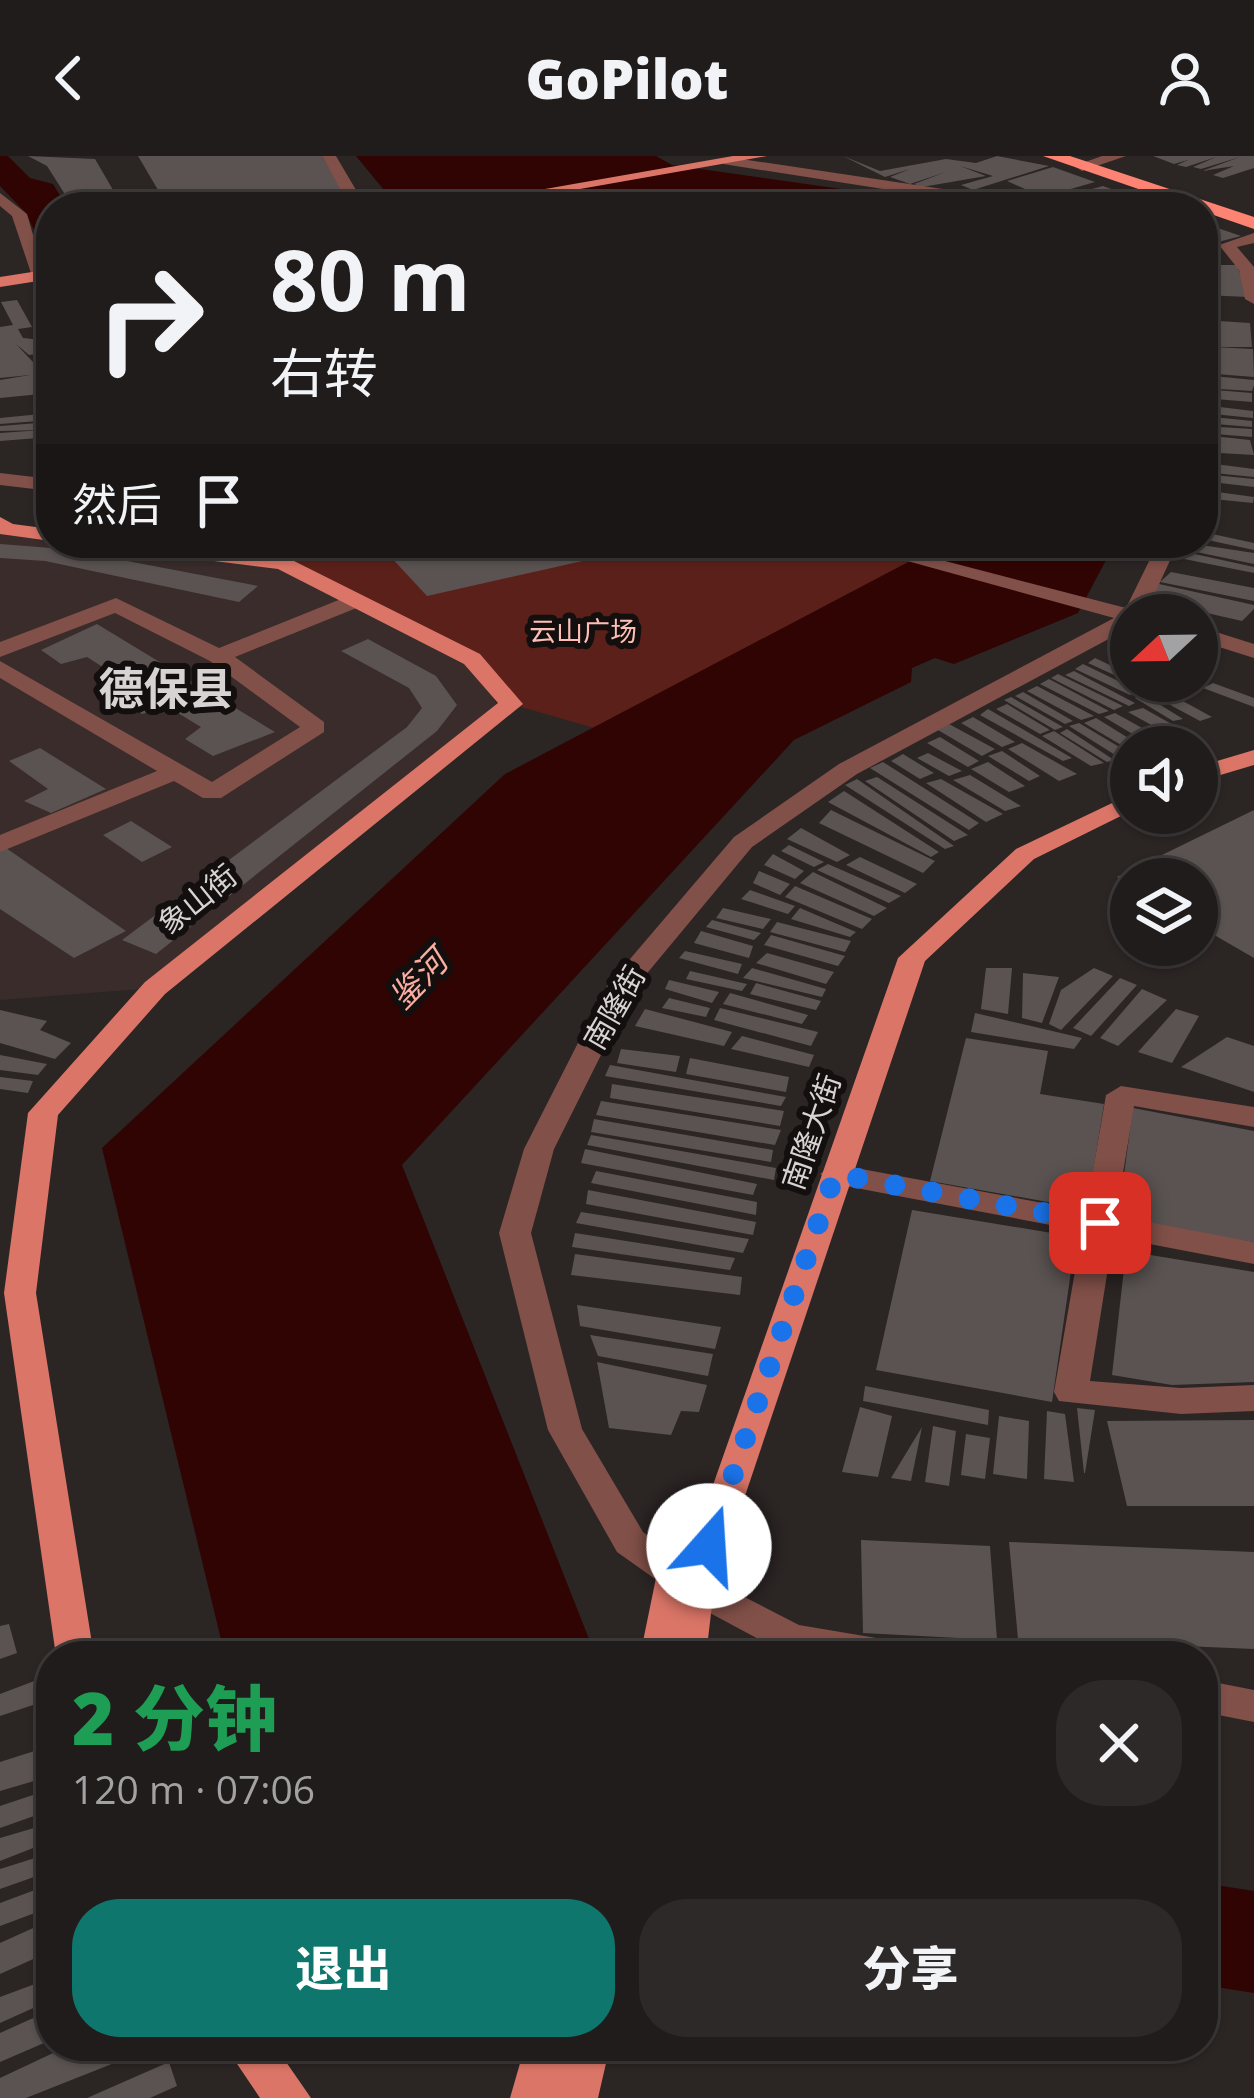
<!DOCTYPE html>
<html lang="zh">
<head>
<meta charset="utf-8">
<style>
  :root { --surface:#201c1b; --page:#2d2928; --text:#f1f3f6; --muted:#a2a1a3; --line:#3d3a3a; --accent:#0f766e }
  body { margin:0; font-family:"Open Sans","Noto Sans SC",sans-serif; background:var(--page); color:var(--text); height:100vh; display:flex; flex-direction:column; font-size:45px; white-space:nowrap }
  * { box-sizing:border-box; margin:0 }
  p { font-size:39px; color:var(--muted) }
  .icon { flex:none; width:66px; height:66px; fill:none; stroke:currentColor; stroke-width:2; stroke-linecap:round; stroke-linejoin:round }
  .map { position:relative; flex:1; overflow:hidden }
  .panel { position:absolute; left:36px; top:1485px; width:1182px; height:420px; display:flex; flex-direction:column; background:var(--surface); border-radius:48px; box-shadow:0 3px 9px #0004,0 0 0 3px var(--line) }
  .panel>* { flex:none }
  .guide { position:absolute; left:36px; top:36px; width:1182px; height:366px; border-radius:48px; box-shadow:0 3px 9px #0004,0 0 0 3px var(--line); background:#201c1b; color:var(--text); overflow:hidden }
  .needle { width:78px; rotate:248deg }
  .buttons { position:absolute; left:1110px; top:438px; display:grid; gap:24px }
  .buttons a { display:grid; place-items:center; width:108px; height:108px; border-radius:50%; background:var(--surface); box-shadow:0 3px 9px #0004,0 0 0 3px var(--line); font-size:60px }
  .pin { position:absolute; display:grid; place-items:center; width:102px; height:102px; color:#fff; margin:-51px; border-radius:24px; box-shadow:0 6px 18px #0006 }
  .me { position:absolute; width:132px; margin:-66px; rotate:19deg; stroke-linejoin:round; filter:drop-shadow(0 0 9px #0008) }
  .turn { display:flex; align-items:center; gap:42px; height:252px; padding:0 36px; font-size:54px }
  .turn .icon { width:156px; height:156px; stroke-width:2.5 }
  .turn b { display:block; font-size:84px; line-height:102px }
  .then { display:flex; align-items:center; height:114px; padding:0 36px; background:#0003; gap:24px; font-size:45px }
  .round { display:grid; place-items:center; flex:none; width:126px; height:126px; border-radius:48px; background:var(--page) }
  .head { display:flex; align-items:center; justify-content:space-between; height:204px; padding:0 36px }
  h1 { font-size:72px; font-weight:800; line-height:90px; color:#1e9e55 }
  .primary-button { display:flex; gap:24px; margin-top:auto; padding:24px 36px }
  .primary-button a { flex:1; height:138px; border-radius:48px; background:var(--accent); color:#fff; font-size:48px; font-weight:800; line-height:138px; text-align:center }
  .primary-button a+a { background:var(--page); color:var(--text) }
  header { display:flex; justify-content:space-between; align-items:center; height:156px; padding:0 36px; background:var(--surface); font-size:54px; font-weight:800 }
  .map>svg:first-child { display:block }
  .built { fill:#392c2a }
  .green { fill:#5b2019 }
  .water { fill:#300402 }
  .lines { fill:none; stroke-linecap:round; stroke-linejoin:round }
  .river { fill:#300402; fill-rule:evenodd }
  .building { fill:#5a5352 }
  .minor { fill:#815048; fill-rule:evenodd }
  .major { fill:#da7567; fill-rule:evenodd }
  .highway { fill:#fd8373; fill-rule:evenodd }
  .route { stroke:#1a73e8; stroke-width:21; stroke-dasharray:0 37.8 }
  .labels { text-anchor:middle; stroke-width:12; stroke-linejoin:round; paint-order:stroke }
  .far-park-label { font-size:27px; fill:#fdbfb5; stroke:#120f0e }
  .street-label { font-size:30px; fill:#d7d3d2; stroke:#120f0e }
  .water-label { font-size:33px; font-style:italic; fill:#fdaca0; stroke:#120f0e }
  .far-town-label { font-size:45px; font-weight:bold; fill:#d7d3d2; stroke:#120f0e }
</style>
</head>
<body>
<header><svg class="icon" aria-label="back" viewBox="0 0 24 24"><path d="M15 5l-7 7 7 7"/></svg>GoPilot<svg class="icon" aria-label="person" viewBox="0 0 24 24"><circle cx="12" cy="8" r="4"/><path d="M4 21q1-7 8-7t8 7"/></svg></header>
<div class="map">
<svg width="1254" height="1942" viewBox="0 0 1254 1942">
  <rect width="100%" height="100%" fill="#2b2524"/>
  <path class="built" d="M 0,367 L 51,379 L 51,387 L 118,387 L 283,407 L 472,503 L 501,556 L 155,832 L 0,844 Z"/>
  <path class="green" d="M 382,387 L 852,387 L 914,403 L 594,572 L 511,548 L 472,503 L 283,407 Z"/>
  <path class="water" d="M 0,0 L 8,0 L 30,22 L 53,28 L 67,51 L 51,51 L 51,111 L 26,57 L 0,30 Z
    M 356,0 L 656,0 L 672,9 L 968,51 L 398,51 Z
    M 963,387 L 1115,387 L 1078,457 L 954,508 L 935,502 L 912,512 L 911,526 L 794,584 L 402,1009 L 591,1488 L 590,1500 L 225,1500 L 102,992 L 505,618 L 914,403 Z"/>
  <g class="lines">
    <path class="river" d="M 1203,1727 L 1254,1735 L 1254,1837 L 1203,1829 Z"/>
  </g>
  <path class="building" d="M 28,0 L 95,3 L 123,51 L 73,51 L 47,10 Z
    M 138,0 L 322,0 L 344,38 L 168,51 Z
    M 843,0 L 880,15 L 946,3 L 976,7 L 997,0 L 1049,10 L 973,34 L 961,29 L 993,20 L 960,10 L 986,20 L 922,31 L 914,28 L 946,16 L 910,28 L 890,21 L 910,13 L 885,21 Z
    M 1153,0 L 1254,0 L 1254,12 L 1223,22 L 1213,19 L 1234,10 L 1202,15 L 1240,1 L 1201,13 L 1193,11 L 1216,1 L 1186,11 L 1177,9 L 1188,4 L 1174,8 Z
    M 1053,11 L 1095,26 L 1043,41 L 1007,25 Z
    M 1103,30 L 1158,50 L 1158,51 L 1064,51 L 1055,43 Z
    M 1203,67 L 1241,80 L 1203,90 Z
    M 1203,109 L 1237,109 L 1248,141 L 1203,139 L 1203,132 L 1222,131 L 1203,130 Z
    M 17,144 L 32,171 L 18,173 L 23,182 L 51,185 L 51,196 L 29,199 L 16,188 L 33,206 L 51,204 L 51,237 L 0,242 L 0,224 L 30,219 L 0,222 L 0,171 L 13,169 L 1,146 Z
    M 1203,164 L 1250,167 L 1252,191 L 1212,191 L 1253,193 L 1254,221 L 1203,217 Z
    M 1203,219 L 1254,224 L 1254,229 L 1252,235 L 1203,232 Z
    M 1203,233 L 1252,237 L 1252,246 L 1203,242 Z
    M 1203,249 L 1253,255 L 1253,262 L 1203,257 Z
    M 51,257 L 51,264 L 0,268 L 0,262 Z
    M 1203,260 L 1252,265 L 1252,271 L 1203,267 Z
    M 51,266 L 51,281 L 0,285 L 0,277 L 43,274 L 0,275 L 0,270 Z
    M 1203,270 L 1252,273 L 1252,281 L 1203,277 Z
    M 1203,279 L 1250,284 L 1254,299 L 1203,296 Z
    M 1207,307 L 1254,313 L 1254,321 L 1204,316 Z
    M 1203,318 L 1254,323 L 1254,331 L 1203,325 Z
    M 1203,334 L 1254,341 L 1253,347 L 1203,342 Z
    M 1203,376 L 1254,387 L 1254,394 L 1203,383 Z
    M 440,387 L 654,387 L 654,389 L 427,440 L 388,398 Z
    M 1188,387 L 1254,397 L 1254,408 L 1182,393 Z
    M 0,388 L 64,393 L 258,430 L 239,446 L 45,405 L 0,402 Z
    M 1190,397 L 1254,411 L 1254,417 L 1184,403 Z
    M 1171,416 L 1254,432 L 1254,445 L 1160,426 Z
    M 1159,428 L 1254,449 L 1254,453 L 1242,465 L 1150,444 Z
    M 97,468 L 275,576 L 213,600 L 185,583 L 201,571 L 168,551 L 142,558 L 102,530 L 118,521 L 87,501 L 61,508 L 41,494 Z
    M 368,483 L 436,520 L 457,549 L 437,575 L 156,798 L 122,784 L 407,571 L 422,552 L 409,532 L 341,495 Z
    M 1095,502 L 1131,519 L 1131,525 L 1155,530 L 1145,533 L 1088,507 Z
    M 1083,508 L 1141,536 L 1130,539 L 1075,513 Z
    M 1074,515 L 1135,547 L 1129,550 L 1065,519 Z
    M 1058,518 L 1123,550 L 1114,554 L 1051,522 Z
    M 1049,523 L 1109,555 L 1099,558 L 1040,528 Z
    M 1213,527 L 1254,542 L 1254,551 L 1203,532 Z
    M 1037,530 L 1094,560 L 1081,564 L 1027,535 Z
    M 1159,532 L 1212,561 L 1200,565 L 1148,537 Z
    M 1023,536 L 1073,565 L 1065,568 L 1015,540 Z
    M 1143,538 L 1183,563 L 1173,565 L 1135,542 Z
    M 1011,541 L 1063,571 L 1055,574 L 1004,544 Z
    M 1007,548 L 1050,574 L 1040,578 L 996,553 Z
    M 1143,552 L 1184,575 L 1171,580 L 1128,556 Z
    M 988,553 L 1072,602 L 1063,605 L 980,559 Z
    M 1115,557 L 1153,578 L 1141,583 L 1104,561 Z
    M 973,561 L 1015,586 L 1002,591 L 961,567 Z
    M 1096,562 L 1138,588 L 1128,593 L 1084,567 Z
    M 1079,567 L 1131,598 L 1120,602 L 1069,570 Z
    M 949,568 L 995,593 L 982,600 L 938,574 Z
    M 1067,573 L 1114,604 L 1107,606 L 1060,577 Z
    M 1054,575 L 1104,607 L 1091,610 L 1042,580 Z
    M 940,581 L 979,605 L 968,611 L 927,587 Z
    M 1022,587 L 1077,618 L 1059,625 L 1008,593 Z
    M 40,592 L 106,633 L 51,657 L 24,645 L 48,633 L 9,605 Z
    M 1002,595 L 1040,620 L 1029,625 L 988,600 Z
    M 928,597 L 962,615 L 949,620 L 917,602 Z
    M 903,598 L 934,617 L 920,623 L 891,605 Z
    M 883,606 L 979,667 L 969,674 L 870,612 Z
    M 988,606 L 1025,630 L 1009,636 L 971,613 Z
    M 970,619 L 1021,650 L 1005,655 L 953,624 Z
    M 877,621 L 968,679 L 954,685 L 865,625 Z
    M 857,623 L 954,690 L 945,693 L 845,629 Z
    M 941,623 L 1003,658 L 986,666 L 926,627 Z
    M 844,635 L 939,696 L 931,701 L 828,646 Z
    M 831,654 L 935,705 L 923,717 L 819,667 Z
    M 1254,654 L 1254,802 L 1197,769 L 1197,723 L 1131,723 L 1131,729 L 1117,721 Z
    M 131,665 L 172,691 L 142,706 L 103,679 Z
    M 801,672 L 850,699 L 837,706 L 787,683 Z
    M 789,689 L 824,706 L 814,711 L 781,695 Z
    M 6,692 L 126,775 L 74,802 L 0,753 L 0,695 Z
    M 773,698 L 804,715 L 795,723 L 764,709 Z
    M 860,701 L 917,728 L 905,737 L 846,709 Z
    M 828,708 L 901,740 L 889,747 L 817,714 Z
    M 759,715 L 790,728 L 780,739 L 753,727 Z
    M 813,716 L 887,752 L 874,760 L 800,727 Z
    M 795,730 L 872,763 L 862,773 L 785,741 Z
    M 750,734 L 795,750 L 788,758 L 741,743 Z
    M 723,752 L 771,763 L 763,773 L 716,762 Z
    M 800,752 L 856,776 L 850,781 L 791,763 Z
    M 712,764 L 761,777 L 754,784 L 706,771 Z
    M 777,766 L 851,785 L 845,796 L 770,776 Z
    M 701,775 L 753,790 L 749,802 L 694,787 Z
    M 771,779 L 845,800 L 838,810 L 764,789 Z
    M 685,795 L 742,808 L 738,818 L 679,802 Z
    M 767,797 L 834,816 L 826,828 L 756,807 Z
    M 752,812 L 826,833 L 822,841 L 743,822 Z
    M 986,812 L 1012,812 L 1008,858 L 981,853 Z
    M 1094,812 L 1113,820 L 1061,874 L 1049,868 L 1061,834 Z
    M 690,815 L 747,828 L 742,835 L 686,823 Z
    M 1023,817 L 1059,821 L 1042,867 L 1022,862 Z
    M 1120,822 L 1137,829 L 1091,880 L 1073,872 Z
    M 669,824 L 719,836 L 712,847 L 665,833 Z
    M 756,827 L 821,845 L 816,854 L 750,838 Z
    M 1142,833 L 1167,844 L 1118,890 L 1100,882 Z
    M 730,837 L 808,859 L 802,868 L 723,848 Z
    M 669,842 L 710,852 L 706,861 L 662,852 Z
    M 720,852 L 818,876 L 811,890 L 714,864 Z
    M 645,853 L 732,876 L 724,890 L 635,870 Z
    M 1176,853 L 1199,860 L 1172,907 L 1138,896 Z
    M 0,854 L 47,865 L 40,874 L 71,887 L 55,903 L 0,887 Z
    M 975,857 L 1082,882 L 1074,893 L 971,876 Z
    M 742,880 L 814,899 L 809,911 L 731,893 Z
    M 1227,881 L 1254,890 L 1254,936 L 1181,911 Z
    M 966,882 L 1048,895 L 1040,938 L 1104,948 L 1087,1053 L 930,1025 Z
    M 621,893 L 680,900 L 676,916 L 617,907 Z
    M 0,899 L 47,908 L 38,919 L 0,914 Z
    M 690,902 L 789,921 L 786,936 L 686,918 Z
    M 610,909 L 786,941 L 781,950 L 605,920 Z
    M 0,921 L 33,925 L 28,937 L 0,933 Z
    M 612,928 L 784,955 L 780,970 L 610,942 Z
    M 601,945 L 781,974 L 775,989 L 596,959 Z
    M 1133,952 L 1254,975 L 1254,1086 L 1118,1063 Z
    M 594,963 L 773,994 L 771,1006 L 591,976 Z
    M 591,979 L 776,1012 L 774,1024 L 587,989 Z
    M 585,993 L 757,1028 L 753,1039 L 581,1007 Z
    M 596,1015 L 757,1046 L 756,1059 L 591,1027 Z
    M 588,1034 L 756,1066 L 753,1079 L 586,1048 Z
    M 912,1054 L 1076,1081 L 1052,1246 L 876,1214 Z
    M 581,1056 L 749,1083 L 743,1097 L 576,1067 Z
    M 575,1077 L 735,1102 L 730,1114 L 572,1091 Z
    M 1126,1095 L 1254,1116 L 1254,1226 L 1172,1229 L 1112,1219 Z
    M 575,1098 L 742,1121 L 740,1139 L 571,1119 Z
    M 577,1149 L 721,1171 L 715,1193 L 580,1170 Z
    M 590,1179 L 713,1198 L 708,1220 L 598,1200 Z
    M 597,1206 L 707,1229 L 699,1256 L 681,1255 L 671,1279 L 609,1272 Z
    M 865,1230 L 989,1254 L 988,1269 L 863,1245 Z
    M 860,1251 L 892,1260 L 878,1321 L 842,1316 Z
    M 1077,1252 L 1095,1254 L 1085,1317 L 1084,1317 Z
    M 1047,1255 L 1065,1258 L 1074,1326 L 1044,1323 Z
    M 999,1260 L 1029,1265 L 1027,1323 L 993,1318 Z
    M 1254,1264 L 1254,1350 L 1127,1350 L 1107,1265 Z
    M 933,1270 L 956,1275 L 949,1330 L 925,1326 Z
    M 922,1271 L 911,1325 L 891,1322 Z
    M 966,1278 L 990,1282 L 985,1323 L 961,1319 Z
    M 861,1384 L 990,1390 L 997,1484 L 863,1477 Z
    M 1009,1386 L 1254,1396 L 1254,1493 L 1018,1483 Z
    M 9,1468 L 17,1497 L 0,1503 L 0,1470 Z
    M 37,1524 L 42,1546 L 0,1560 L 0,1538 Z
    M 44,1592 L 51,1620 L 0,1635 L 0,1606 Z
    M 51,1633 L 51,1654 L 0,1672 L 0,1650 Z
    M 51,1667 L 51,1685 L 0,1705 L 0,1682 Z
    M 51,1697 L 51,1715 L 0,1733 L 0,1713 Z
    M 51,1728 L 51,1751 L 0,1770 L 0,1747 Z
    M 51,1764 L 51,1795 L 0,1818 L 0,1787 Z
    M 51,1822 L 51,1844 L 0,1867 L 0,1841 Z
    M 51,1854 L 51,1884 L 0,1906 L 0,1877 Z
    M 68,1890 L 139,1890 L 142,1896 L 26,1942 L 0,1942 L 0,1922 Z
    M 169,1906 L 177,1930 L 150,1942 L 87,1942 Z"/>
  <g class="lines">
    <path class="minor" d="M 322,0 L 336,0 L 366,51 L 350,51 Z
      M 1102,0 L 1126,0 L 1082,15 L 1074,10 Z
      M 728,1 L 1029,46 L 1037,51 L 998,51 L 723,8 Z
      M 0,37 L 27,58 L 46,124 L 32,120 L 12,60 L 0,50 Z
      M 1254,77 L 1254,87 L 1237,91 L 1254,111 L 1254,148 L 1245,143 L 1239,114 L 1219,89 Z
      M 0,317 L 51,323 L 51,335 L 0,329 Z
      M 842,387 L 876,387 L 1126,452 L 1158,387 L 1178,387 L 1145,459 L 1131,459 L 1131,471 L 857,618 L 752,691 L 634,833 L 554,993 L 531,1077 L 582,1273 L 643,1376 L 708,1422 L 799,1469 L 888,1484 L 902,1489 L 907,1500 L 801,1500 L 779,1494 L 682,1442 L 617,1396 L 548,1274 L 499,1077 L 524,993 L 607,830 L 734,681 L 839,608 L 1114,462 Z
      M 356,437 L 367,444 L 364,449 L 235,501 L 324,566 L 324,576 L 221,642 L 203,642 L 174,625 L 0,696 L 0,679 L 157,615 L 0,522 L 0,505 L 212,626 L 300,571 L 210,505 L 115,457 L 0,501 L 0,486 L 116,442 L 219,492 Z
      M 1197,470 L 1254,488 L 1254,502 L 1197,484 Z
      M 1121,930 L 1254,951 L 1254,971 L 1134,950 L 1116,1060 L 1254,1086 L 1254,1108 L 1113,1081 L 1090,1225 L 1181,1232 L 1254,1229 L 1254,1255 L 1181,1258 L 1059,1245 L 1054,1236 L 1082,1075 L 835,1028 L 820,1018 L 835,1008 L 1086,1055 L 1106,939 Z
      M 1203,1524 L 1254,1534 L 1254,1566 L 1203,1556 Z"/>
    <path class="major" d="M 733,0 L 767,0 L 479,51 L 443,51 Z
      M 51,113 L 51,123 L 0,131 L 0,121 Z
      M 0,361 L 13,368 L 51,373 L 51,385 L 0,378 Z
      M 108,387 L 170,387 L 290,403 L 480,498 L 523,548 L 165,838 L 58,959 L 36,1137 L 94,1500 L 56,1500 L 4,1137 L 28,957 L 145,826 L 498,547 L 464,508 L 278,413 L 118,393 Z
      M 1254,594 L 1254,609 L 1197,626 L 1197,611 Z
      M 1131,638 L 1131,655 L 1034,703 L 925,805 L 714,1432 L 706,1500 L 640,1500 L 657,1417 L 662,1407 L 675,1402 L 686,1406 L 898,802 L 1016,693 Z
      M 225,1890 L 275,1890 L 311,1942 L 260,1942 Z
      M 525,1890 L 610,1890 L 598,1942 L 510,1942 Z"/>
    <path class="highway" d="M 1043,0 L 1070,0 L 1254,61 L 1254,73 Z"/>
  </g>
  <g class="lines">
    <path class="route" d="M 709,1390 L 835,1018 L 1100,1067"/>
  </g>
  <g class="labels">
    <g class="far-park-label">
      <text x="583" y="485">云山广场</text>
    </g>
    <g class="street-label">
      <text transform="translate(198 744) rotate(-39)" y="10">象山街</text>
      <text transform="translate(615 852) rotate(-60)" y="10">南隆街</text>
      <text transform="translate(812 976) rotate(-71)" y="10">南隆大街</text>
    </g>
    <g class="water-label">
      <text transform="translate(418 823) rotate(-46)" y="12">鉴河</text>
    </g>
    <g class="far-town-label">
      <text x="166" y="549">德保县</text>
    </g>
  </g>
</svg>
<div class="buttons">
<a><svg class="needle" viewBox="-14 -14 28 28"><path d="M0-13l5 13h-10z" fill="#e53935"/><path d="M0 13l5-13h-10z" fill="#a2a1a3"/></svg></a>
<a><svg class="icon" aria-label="sound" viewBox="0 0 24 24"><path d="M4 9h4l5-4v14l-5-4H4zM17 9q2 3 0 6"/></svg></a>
<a><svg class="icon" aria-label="layers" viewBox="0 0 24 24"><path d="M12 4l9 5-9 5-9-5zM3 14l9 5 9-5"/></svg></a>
</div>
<div class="pin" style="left:1100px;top:1067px;background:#d93025"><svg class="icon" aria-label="arrive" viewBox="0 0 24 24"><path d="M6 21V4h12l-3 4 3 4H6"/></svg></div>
<svg class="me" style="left:709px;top:1390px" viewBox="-20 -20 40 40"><circle r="19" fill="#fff"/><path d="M0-13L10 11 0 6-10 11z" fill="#1a73e8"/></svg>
<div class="guide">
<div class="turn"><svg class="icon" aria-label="right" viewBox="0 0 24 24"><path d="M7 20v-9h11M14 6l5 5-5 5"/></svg><div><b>80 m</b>右转</div></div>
<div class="then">然后<svg class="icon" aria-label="arrive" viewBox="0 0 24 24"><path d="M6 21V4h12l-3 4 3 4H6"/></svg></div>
</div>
<section class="panel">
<div class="head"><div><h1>2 分钟</h1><p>120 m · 07:06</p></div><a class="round"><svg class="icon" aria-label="close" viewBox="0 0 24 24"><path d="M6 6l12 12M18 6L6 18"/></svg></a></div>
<div class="primary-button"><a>退出</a><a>分享</a></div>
</section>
</div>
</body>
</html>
